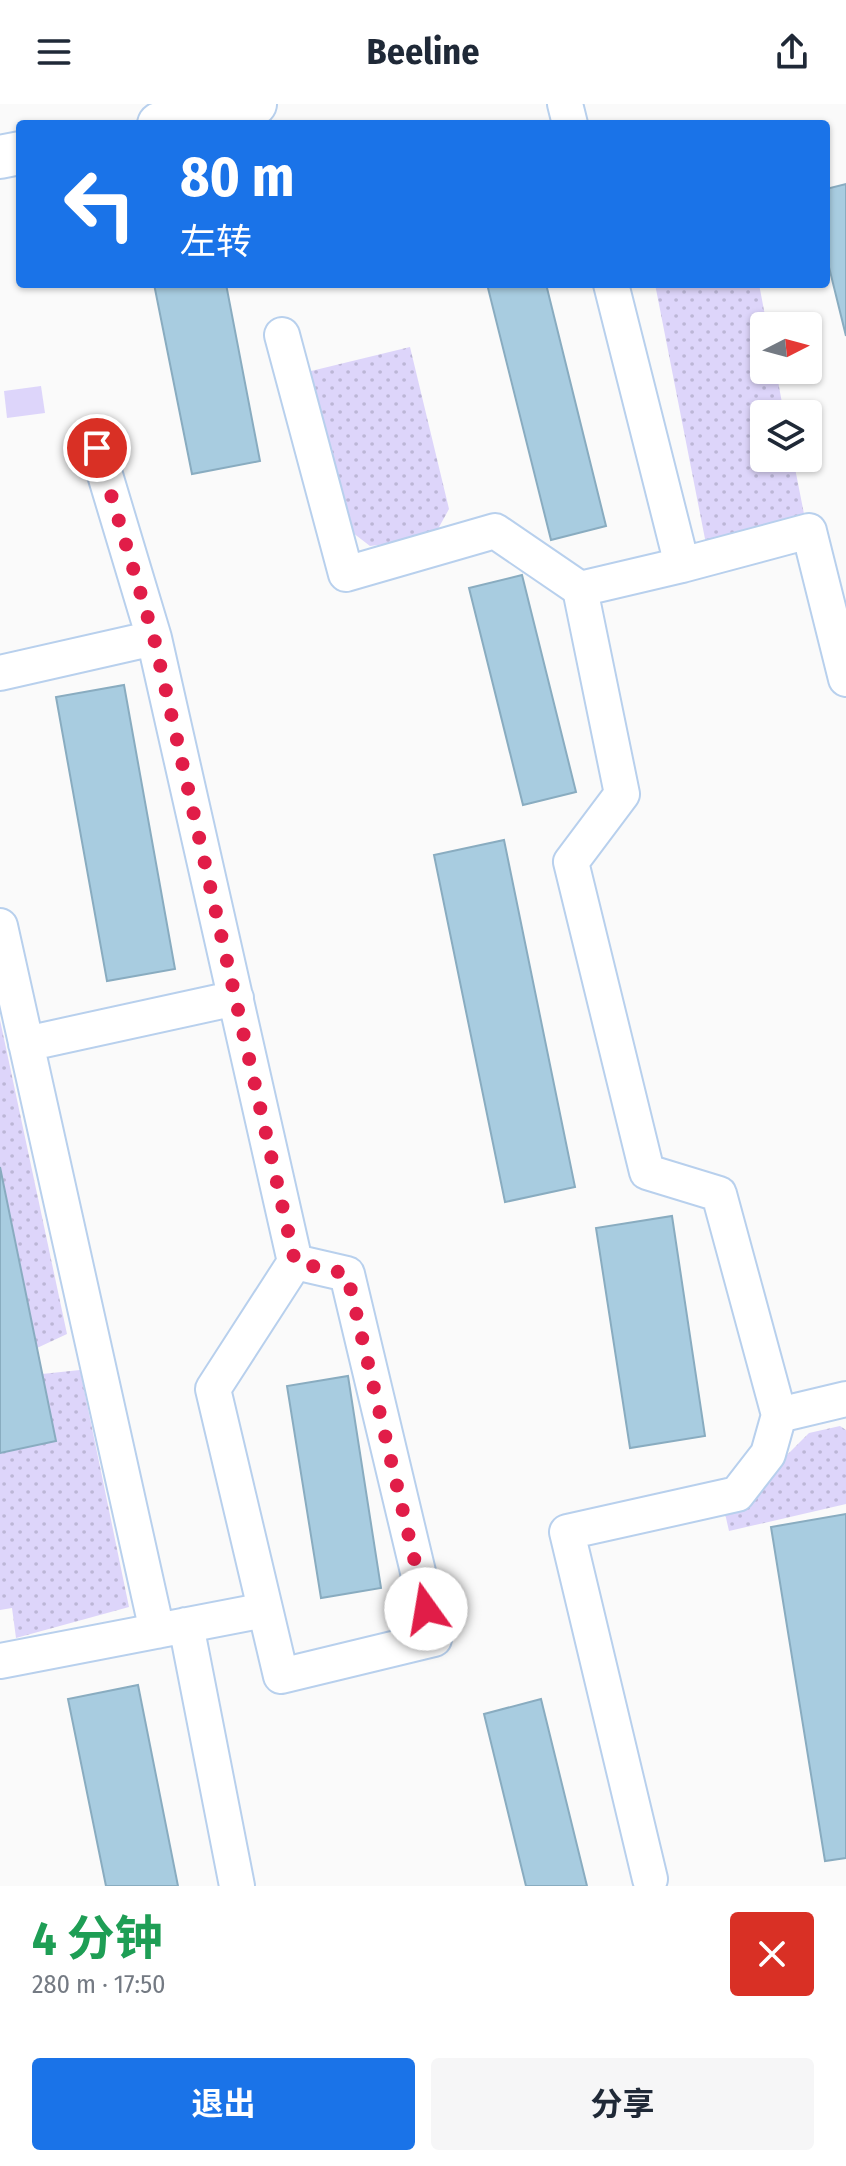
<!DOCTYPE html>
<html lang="zh">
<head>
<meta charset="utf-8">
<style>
  :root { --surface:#fff; --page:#f6f6f7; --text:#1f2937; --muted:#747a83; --accent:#1a73e8 }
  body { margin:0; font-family:"Fira Sans Condensed","Noto Sans SC",sans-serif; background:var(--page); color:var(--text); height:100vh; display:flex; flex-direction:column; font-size:30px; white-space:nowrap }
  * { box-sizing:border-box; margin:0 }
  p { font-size:26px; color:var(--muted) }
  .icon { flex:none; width:44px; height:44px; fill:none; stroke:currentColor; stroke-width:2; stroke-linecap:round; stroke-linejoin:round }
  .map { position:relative; height:1782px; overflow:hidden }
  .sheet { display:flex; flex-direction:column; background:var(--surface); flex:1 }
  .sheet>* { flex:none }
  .hud { position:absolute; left:16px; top:16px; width:814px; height:168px; border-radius:8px; box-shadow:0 2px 6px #0004; background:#1a73e8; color:#fff; overflow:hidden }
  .needle { width:52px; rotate:84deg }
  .controls { position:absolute; left:750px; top:208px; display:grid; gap:16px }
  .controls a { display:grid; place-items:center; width:72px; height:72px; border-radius:8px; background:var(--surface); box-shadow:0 2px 6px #0004; font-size:40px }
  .pin { position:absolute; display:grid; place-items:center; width:68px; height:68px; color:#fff; margin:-34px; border:4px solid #fff; border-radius:50%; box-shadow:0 2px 8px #0007 }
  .me { position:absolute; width:88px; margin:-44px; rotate:347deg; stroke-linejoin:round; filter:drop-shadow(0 0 6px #0008) }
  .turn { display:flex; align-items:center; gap:28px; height:168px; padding:0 32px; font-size:36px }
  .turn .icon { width:104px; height:104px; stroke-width:2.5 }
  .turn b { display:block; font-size:56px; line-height:68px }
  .round { display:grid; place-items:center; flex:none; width:84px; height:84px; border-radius:8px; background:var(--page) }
  .summary { display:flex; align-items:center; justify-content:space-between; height:136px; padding:0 32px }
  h1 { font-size:48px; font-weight:700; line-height:60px; color:#1e9e55 }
  .button { display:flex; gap:16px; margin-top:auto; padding:16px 32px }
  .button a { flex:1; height:92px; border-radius:8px; background:var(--accent); color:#fff; font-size:32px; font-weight:700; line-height:92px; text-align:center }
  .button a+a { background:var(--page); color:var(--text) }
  header { display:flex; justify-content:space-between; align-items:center; height:104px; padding:0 32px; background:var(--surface); font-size:36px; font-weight:700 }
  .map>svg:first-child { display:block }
  .grass { fill:url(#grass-dots) }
  .green { fill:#ddd5fa }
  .building { fill:#a8cce0; stroke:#89acc0; stroke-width:2 }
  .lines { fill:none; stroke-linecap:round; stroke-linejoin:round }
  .minor-casing { stroke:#b8d0ed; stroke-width:38 }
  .tertiary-casing { stroke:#b8d0ed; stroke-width:46 }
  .minor { stroke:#fff; stroke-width:34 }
  .tertiary { stroke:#fff; stroke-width:42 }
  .route { stroke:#e11d48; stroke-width:14; stroke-dasharray:0 25.2 }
</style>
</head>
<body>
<header><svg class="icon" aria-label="menu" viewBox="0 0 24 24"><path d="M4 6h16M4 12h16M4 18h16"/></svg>Beeline<svg class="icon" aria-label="share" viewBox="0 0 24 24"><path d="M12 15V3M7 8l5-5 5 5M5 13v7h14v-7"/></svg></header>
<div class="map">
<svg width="846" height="1782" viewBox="0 0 846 1782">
  <defs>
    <pattern id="grass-dots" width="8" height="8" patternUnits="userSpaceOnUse" patternTransform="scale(2)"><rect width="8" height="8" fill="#ddd5fa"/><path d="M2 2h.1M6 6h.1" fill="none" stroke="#bcb6d6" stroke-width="1.8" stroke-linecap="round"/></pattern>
  </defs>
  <rect width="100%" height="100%" fill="#fafafa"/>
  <path class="grass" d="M 655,180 L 759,180 L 767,222 L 764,222 L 764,266 L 776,266 L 784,310 L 764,310 L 764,354 L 793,354 L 806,420 L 706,440 Z
    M 410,243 L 449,405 L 433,434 L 370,442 L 344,422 L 307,268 Z
    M 0,916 L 67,1230 L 37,1244 L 0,1063 Z
    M 80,1266 L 129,1503 L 16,1534 L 12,1504 L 0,1506 L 0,1349 L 42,1270 Z
    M 840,1322 L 846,1326 L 846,1400 L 729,1427 L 724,1405 L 777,1361 L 809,1329 Z"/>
  <path class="green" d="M 41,282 L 45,309 L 7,314 L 4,287 Z"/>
  <path class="building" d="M 846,80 L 846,232 L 826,151 L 826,85 Z
    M 154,180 L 226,180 L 260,357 L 192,370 Z
    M 487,180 L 546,180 L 606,422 L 551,436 Z
    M 522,471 L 576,688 L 523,701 L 469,484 Z
    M 124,581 L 175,865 L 107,877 L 56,593 Z
    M 504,736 L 575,1083 L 505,1098 L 434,751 Z
    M 0,1063 L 56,1337 L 0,1349 Z
    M 672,1112 L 705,1332 L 630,1344 L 596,1124 Z
    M 348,1272 L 381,1484 L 321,1494 L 287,1282 Z
    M 846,1410 L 846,1754 L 825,1757 L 771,1423 Z
    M 138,1581 L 178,1782 L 106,1782 L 68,1595 Z
    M 541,1595 L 587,1782 L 526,1782 L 484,1610 Z"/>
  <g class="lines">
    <g class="minor-casing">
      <path id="minor" d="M 565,0 L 570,20
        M 611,180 L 682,461
        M 282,231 L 346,470 L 495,427 L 580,485 L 682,461 L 809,427 L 846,575
        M 97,344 L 154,534
        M 580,485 L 622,690 L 571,758 L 647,1068 L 719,1090 L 779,1311 L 768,1350 L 737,1390 L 567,1428 L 650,1775
        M 0,569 L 154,534 L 295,1158 L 213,1285 L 281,1572 L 434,1535 L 347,1170 L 295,1158
        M 0,822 L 157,1527
        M 26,940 L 236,894
        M 779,1311 L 846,1295
        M 186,1521 L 237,1782
        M 0,1557 L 265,1506"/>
    </g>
    <g class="tertiary-casing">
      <path id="tertiary" d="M 159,20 L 255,0
        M 0,53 L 20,49"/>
    </g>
    <use href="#minor" class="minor"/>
    <use href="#tertiary" class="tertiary"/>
  </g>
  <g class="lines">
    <path class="route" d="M 97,344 L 154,534 L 295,1158 L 347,1170 L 426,1505"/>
  </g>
</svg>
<div class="controls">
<a><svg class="needle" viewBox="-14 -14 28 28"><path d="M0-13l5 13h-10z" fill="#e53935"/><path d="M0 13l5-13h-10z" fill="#747a83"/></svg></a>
<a><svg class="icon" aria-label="layers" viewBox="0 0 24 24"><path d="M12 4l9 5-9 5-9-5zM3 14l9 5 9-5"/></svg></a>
</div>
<div class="pin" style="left:97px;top:344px;background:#d93025"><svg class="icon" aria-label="arrive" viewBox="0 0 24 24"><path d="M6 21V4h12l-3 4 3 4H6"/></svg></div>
<svg class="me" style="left:426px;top:1505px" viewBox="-20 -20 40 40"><circle r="19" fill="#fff"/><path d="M0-13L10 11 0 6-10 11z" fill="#e11d48"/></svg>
<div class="hud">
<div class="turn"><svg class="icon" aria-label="left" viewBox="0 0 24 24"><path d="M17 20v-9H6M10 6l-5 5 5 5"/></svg><div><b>80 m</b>左转</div></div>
</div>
</div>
<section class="sheet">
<div class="summary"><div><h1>4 分钟</h1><p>280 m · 17:50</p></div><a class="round" style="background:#d93025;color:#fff"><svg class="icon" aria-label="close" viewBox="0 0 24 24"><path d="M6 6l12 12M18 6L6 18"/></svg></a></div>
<div class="button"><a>退出</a><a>分享</a></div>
</section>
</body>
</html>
